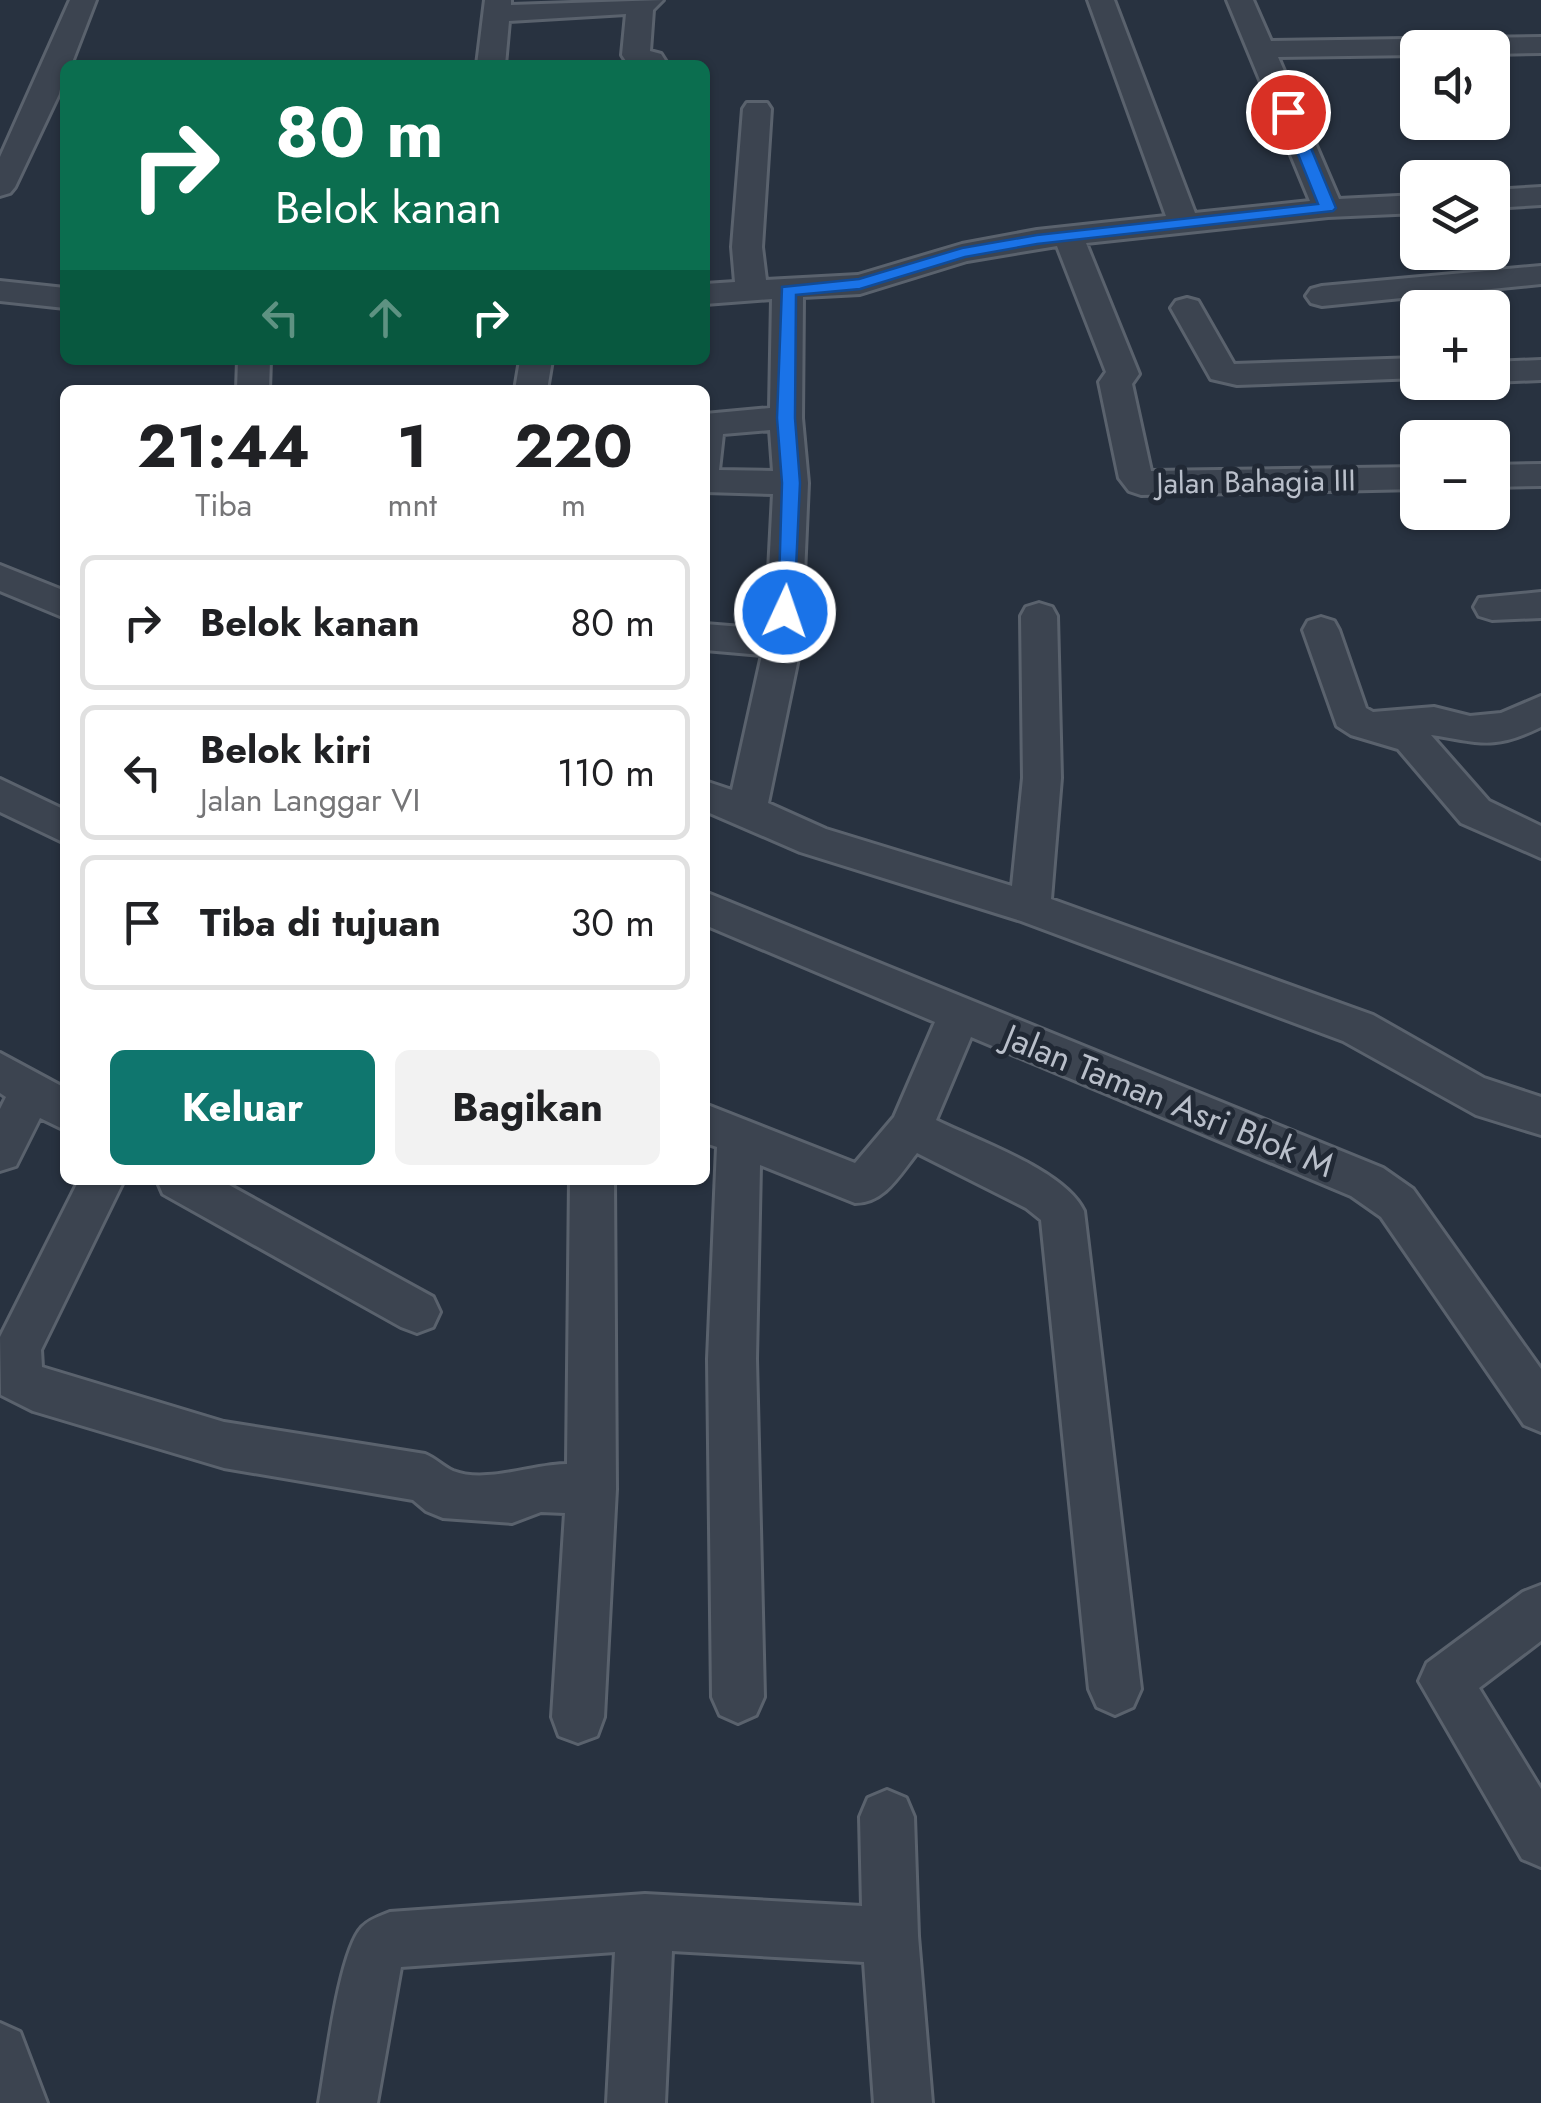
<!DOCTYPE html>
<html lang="id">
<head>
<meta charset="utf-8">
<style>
  :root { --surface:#fff; --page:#f2f2f2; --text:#202124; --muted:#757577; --line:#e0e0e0; --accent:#0f766e }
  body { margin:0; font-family:Jost,sans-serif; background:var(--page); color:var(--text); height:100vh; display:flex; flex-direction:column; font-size:38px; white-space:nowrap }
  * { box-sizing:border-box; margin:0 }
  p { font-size:32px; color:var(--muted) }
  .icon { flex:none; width:55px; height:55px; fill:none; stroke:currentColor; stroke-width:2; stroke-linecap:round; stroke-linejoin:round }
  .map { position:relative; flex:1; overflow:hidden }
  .sheet { position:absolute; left:60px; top:385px; width:650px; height:800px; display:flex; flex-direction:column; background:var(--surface); border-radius:15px; box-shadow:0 2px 8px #0004 }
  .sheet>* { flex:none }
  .banner { position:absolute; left:60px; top:60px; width:650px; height:305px; border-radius:15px; box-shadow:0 2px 8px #0004; background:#0b6e4f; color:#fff; overflow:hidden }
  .tools { position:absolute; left:1400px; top:30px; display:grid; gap:20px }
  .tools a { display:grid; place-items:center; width:110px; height:110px; border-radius:15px; background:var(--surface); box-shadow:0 2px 8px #0004; font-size:50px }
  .pin { position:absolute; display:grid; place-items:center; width:85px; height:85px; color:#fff; margin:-42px; border:5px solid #fff; border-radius:50%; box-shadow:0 2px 10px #0007 }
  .me { position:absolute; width:110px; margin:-55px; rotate:3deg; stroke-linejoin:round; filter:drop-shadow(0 0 8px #0008) }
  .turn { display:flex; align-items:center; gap:35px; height:210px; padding:0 50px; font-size:45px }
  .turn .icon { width:130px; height:130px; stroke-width:2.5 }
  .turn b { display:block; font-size:70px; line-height:85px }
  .lanes { display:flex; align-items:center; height:95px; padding:0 50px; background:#0003; justify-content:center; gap:50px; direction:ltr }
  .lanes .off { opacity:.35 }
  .eta { display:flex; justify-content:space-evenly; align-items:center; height:170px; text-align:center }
  .eta b { font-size:60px; font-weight:700; line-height:70px }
  .button { display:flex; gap:20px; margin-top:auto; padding:20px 50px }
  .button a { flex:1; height:115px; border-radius:15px; background:var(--accent); color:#fff; font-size:40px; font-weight:700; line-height:115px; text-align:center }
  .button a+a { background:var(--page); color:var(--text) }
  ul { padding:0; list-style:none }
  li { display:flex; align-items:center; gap:30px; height:135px; margin:0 20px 15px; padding:0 30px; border:5px solid var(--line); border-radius:15px }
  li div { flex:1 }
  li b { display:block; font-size:38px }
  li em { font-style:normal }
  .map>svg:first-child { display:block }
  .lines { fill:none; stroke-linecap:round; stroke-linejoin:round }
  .minor-casing { stroke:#5a626d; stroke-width:6 }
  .minor { fill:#3c4450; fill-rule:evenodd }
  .route { fill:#1a73e8; stroke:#114b97; stroke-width:2.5 }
  .labels { text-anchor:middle; stroke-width:10; stroke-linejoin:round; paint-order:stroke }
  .far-street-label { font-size:30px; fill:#b9bfca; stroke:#212935 }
  .street-label { font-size:35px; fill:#b9bfca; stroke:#212935 }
</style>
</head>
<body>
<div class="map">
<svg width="1541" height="2103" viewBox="0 0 1541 2103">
  <rect width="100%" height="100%" fill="#283240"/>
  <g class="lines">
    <g class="minor-casing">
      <path id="minor" d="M 70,0 L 96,0 L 71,65 L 65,65 L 59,94 L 15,187 L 10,193 L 0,196 L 0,157 Z
        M 485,0 L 511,0 L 511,5 L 663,0 L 653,10 L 650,51 L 661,54 L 668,65 L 626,61 L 622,55 L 626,14 L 509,21 L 505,65 L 477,65 Z
        M 1088,0 L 1114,0 L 1195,213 L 1310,201 L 1227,0 L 1253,0 L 1271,41 L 1541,37 L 1541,53 L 1492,54 L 1492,48 L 1418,48 L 1418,55 L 1278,57 L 1339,199 L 1418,195 L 1418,213 L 1328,217 L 1086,243 L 1139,374 L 1132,384 L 1151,471 L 1418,467 L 1418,489 L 1141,495 L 1129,491 L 1119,478 L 1099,382 L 1106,372 L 1057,246 L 967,261 L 860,294 L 803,297 L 802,418 L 808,483 L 801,644 L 768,803 L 826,829 L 1012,886 L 1023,778 L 1021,616 L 1026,607 L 1039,603 L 1052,607 L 1057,616 L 1061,778 L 1051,899 L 1373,1015 L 1484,1078 L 1541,1097 L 1541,1135 L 1476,1115 L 1343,1041 L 1021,921 L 800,852 L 705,811 L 705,781 L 732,790 L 762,655 L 705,650 L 705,624 L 766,629 L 773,494 L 705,492 L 705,414 L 770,408 L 772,299 L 705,304 L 705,284 L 735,282 L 732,247 L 743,109 L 747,103 L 767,103 L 771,109 L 762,247 L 766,280 L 858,275 L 962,244 L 1037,230 L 1166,216 ZM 770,430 L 773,471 L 719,470 L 723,434 Z
        M 1541,187 L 1541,205 L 1492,208 L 1492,190 Z
        M 1541,266 L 1541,284 L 1322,306 L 1311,303 L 1306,296 L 1311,289 L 1322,286 Z
        M 0,281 L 65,288 L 65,308 L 0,301 Z
        M 1187,298 L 1198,301 L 1234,364 L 1418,358 L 1418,378 L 1237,385 L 1211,379 L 1171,308 L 1176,301 Z
        M 238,360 L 270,360 L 269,390 L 237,390 Z
        M 520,360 L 552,360 L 547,390 L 515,390 Z
        M 1541,360 L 1541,380 L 1492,382 L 1492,362 Z
        M 1541,464 L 1541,486 L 1492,487 L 1492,465 Z
        M 0,565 L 65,591 L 65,618 L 0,591 Z
        M 1541,592 L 1541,618 L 1492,620 L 1479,616 L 1474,607 L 1479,598 Z
        M 1321,617 L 1334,621 L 1339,630 L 1366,708 L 1373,712 L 1434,707 L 1470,716 L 1501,713 L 1541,696 L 1541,727 C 1492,751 1480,742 1431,735 L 1489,801 L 1541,826 L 1541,858 L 1461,823 L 1398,749 L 1351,735 L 1337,726 L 1303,630 L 1308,621 Z
        M 0,779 L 65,810 L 65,843 L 0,812 Z
        M 705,892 L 1383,1168 L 1413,1189 L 1541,1369 L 1541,1432 L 1524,1425 L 1381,1217 L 1351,1196 L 971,1037 L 936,1120 C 978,1141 1065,1170 1084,1211 L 1141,1689 L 1133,1707 L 1115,1715 L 1097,1707 L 1089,1689 L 1041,1220 L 1026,1208 L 917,1153 C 900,1174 885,1203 855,1203 L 760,1165 L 756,1359 L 764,1697 L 756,1715 L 738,1723 L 720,1715 L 712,1697 L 708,1359 L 717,1147 L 705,1143 L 705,1104 L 855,1163 L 894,1117 L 935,1022 L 705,925 Z
        M 0,1053 L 65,1088 L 65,1130 L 40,1118 L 16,1166 L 0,1171 L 0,1109 L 6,1097 L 0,1093 Z
        M 79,1180 L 124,1180 L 41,1350 L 42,1367 L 224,1422 L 425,1454 C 435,1458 444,1467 453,1471 C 486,1484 533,1464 567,1464 L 570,1180 L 614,1180 L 616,1489 L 604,1717 L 597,1736 L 578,1743 L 559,1736 L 552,1717 L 565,1513 L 541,1512 L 512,1523 L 443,1518 L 426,1511 L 413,1500 L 224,1468 L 33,1411 L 1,1395 L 0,1337 Z
        M 157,1180 L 220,1180 L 433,1297 L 440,1312 L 433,1327 L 417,1333 L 401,1327 L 163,1194 Z
        M 1541,1585 L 1541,1641 L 1479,1688 L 1541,1789 L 1541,1867 L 1522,1859 L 1419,1681 L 1427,1663 L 1523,1592 Z
        M 887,1790 L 906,1798 L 914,1817 L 918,1936 L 932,2103 L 874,2103 L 864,1962 L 672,1951 L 665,2103 L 607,2103 L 615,1952 L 401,1967 L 377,2103 L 319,2103 C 326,2065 339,1951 362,1927 C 370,1919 380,1916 390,1912 L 645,1894 L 862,1906 L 860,1817 L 868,1798 Z
        M 0,2023 L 20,2032 L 47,2103 L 0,2103 Z"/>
    </g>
    <use href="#minor" class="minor"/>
  </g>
  <path class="route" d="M 1288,108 L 1296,112 L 1336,208 L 1333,211 L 1037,244 L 965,257 L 860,289 L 796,295 L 795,418 L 800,483 L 794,612 L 785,619 L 778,617 L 782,483 L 777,418 L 782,287 L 859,279 L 962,248 L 1037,235 L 1318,204 L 1281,112 Z"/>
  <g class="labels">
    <g class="far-street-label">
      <text transform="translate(1256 482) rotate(-1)" y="10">Jalan Bahagia III</text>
    </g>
    <g class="street-label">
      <text transform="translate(1169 1101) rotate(22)" y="12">Jalan Taman Asri Blok M</text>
    </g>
  </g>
</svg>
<div class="tools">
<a><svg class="icon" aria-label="sound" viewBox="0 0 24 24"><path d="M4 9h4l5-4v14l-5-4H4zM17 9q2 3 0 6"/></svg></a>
<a><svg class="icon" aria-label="layers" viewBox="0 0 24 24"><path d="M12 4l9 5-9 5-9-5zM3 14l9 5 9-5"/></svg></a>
<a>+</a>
<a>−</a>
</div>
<div class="pin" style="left:1288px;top:112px;background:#d93025"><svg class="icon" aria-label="arrive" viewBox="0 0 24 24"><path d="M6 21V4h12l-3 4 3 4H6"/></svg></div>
<svg class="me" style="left:785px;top:612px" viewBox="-20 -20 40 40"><circle r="17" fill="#1a73e8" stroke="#fff" stroke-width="3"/><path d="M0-11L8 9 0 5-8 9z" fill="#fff"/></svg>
<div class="banner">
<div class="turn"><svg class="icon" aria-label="right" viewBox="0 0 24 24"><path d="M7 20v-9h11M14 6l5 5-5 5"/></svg><div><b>80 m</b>Belok kanan</div></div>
<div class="lanes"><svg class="icon off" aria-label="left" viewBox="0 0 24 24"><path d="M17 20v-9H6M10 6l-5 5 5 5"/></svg><svg class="icon off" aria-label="ahead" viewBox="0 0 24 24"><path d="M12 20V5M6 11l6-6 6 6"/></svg><svg class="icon" aria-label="right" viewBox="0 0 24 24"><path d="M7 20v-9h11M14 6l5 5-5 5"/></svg></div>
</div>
<section class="sheet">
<div class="eta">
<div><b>21:44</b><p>Tiba</p></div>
<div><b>1</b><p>mnt</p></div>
<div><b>220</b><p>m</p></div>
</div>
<ul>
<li><svg class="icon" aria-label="right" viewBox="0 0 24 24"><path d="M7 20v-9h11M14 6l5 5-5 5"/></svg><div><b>Belok kanan</b></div><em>80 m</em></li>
<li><svg class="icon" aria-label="left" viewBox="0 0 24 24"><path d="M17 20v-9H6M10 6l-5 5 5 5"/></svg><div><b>Belok kiri</b><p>Jalan Langgar VI</p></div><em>110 m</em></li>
<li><svg class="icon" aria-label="arrive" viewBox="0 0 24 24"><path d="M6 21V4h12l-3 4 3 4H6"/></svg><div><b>Tiba di tujuan</b></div><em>30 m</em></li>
</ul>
<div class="button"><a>Keluar</a><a>Bagikan</a></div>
</section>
</div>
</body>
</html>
